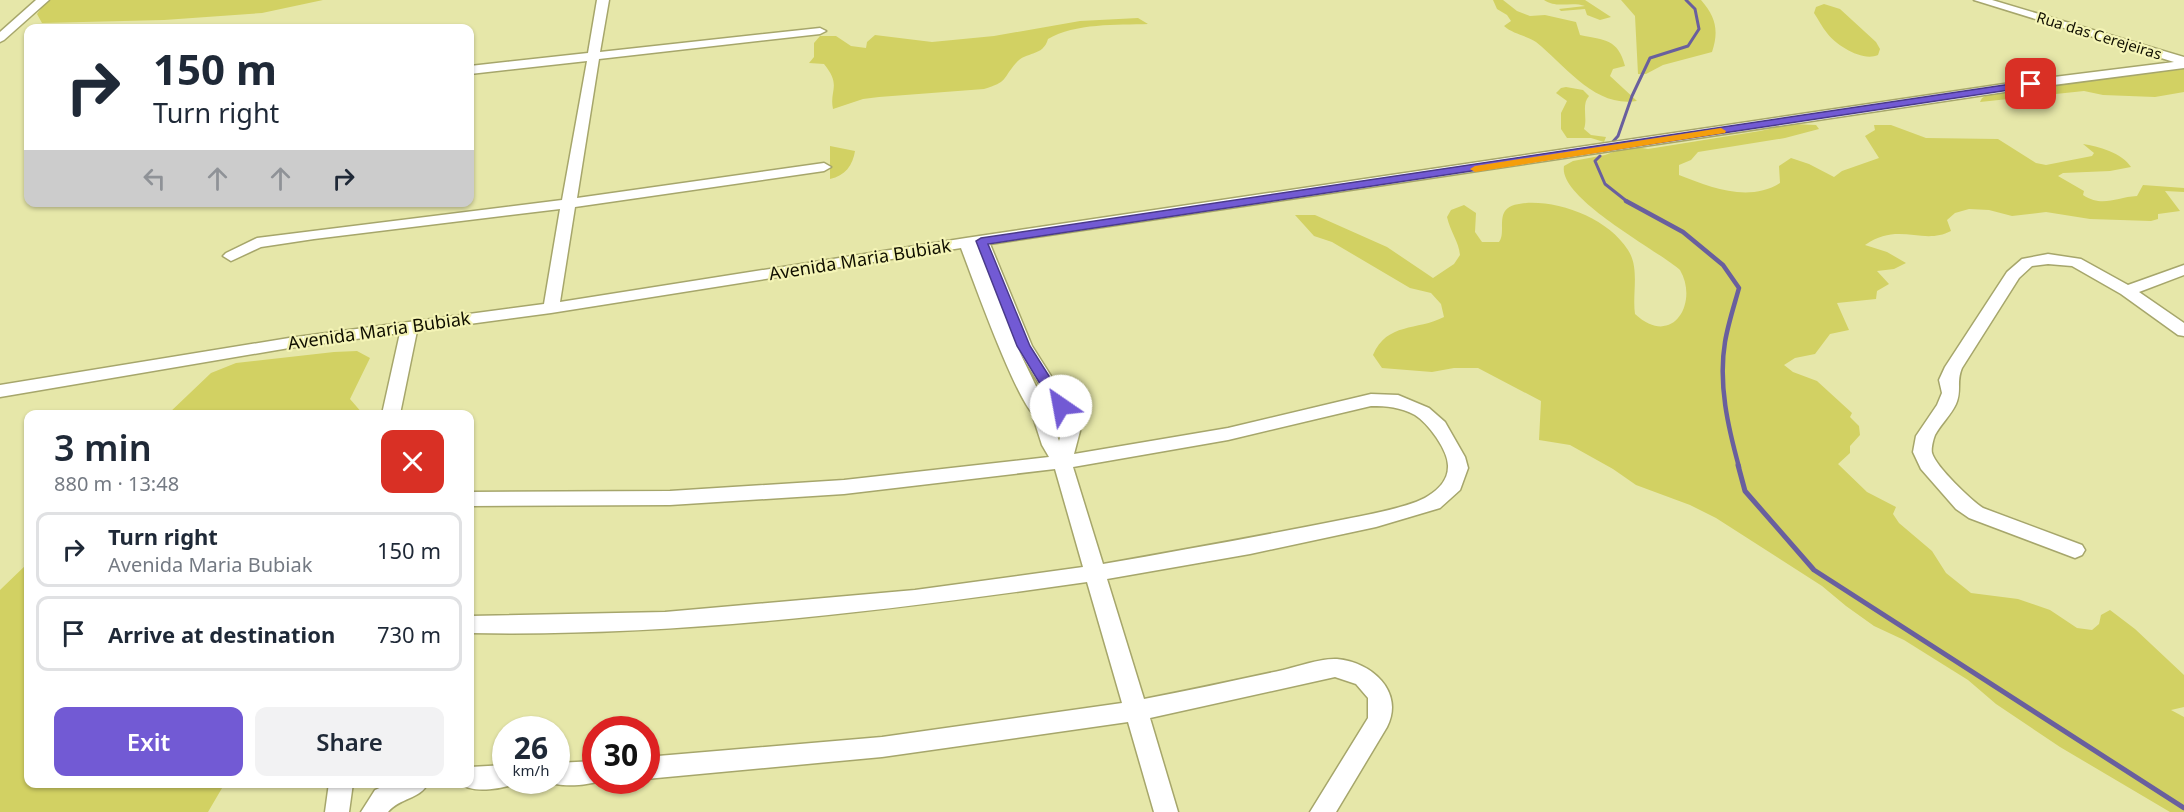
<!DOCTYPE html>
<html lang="en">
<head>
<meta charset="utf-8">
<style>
  :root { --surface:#fff; --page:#f2f2f3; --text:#1f2937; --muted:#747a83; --line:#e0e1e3; --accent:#725ad4 }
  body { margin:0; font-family:"Noto Sans",sans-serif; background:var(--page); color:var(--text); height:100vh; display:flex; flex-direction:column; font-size:22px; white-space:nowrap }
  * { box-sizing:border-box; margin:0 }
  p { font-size:20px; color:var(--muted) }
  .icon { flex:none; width:33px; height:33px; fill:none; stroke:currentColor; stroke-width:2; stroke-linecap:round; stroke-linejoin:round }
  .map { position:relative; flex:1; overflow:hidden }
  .details { position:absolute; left:24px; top:410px; width:450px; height:378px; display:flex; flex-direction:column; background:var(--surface); border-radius:12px; box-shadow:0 2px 4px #0004 }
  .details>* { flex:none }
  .hud { position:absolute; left:24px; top:24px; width:450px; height:183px; border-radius:12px; box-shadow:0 2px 4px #0004; background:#fff; color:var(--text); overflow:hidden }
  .speed { position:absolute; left:492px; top:716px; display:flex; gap:12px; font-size:30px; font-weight:700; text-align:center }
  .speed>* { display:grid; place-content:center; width:78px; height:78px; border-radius:50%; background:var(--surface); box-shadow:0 2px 4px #0004; line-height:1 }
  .speed small { font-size:15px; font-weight:400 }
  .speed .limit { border:9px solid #d22; background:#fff; color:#111 }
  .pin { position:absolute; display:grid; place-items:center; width:51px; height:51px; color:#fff; margin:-26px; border-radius:12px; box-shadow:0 3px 9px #0006 }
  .me { position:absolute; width:66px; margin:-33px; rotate:327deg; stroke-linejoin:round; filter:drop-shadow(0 0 4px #0008) }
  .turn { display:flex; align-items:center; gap:21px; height:126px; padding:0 30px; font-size:27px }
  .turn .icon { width:78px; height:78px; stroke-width:2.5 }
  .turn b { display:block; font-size:42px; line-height:51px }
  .lanes { display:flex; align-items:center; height:57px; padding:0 30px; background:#0003; justify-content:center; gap:30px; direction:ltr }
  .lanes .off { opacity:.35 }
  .round { display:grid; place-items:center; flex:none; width:63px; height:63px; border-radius:12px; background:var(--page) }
  .head { display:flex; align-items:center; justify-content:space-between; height:102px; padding:0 30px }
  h1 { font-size:36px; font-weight:600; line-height:45px }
  .action { display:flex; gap:12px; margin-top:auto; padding:12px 30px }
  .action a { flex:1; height:69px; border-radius:12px; background:var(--accent); color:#fff; font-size:24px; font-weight:600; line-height:69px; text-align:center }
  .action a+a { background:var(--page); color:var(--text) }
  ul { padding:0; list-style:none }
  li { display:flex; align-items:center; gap:18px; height:75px; margin:0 12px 9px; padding:0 18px; border:3px solid var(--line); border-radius:12px }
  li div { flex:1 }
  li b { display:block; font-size:22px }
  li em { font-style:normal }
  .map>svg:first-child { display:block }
  .green { fill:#d2d163 }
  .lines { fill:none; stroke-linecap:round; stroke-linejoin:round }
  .stream-far2 { stroke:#695f9e; stroke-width:3 }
  .stream-far1 { stroke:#695f9e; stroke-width:4.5 }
  .stream { stroke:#695f9e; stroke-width:5 }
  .minor-casing { stroke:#a6a66b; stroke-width:3 }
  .minor { fill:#fff; fill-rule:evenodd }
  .route { fill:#725ad4; stroke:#4a3a8a; stroke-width:1.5 }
  .slow { fill:#f59e0b }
  .labels { text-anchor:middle; stroke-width:4.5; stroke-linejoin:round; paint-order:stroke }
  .far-street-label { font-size:15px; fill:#100f00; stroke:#f4f4b6 }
  .street-label { font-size:18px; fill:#100f00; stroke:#f4f4b6 }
</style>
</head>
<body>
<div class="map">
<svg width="2184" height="812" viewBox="0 0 2184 812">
  <rect width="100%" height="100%" fill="#e6e7a9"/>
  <path class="green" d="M 47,0 L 323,0 L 262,13 L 164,20 L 42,23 L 37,14 Z
    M 1493,0 L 1503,0 L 1517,11 L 1530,16 L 1545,15 L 1576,22 L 1580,35 C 1605,40 1618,39 1625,66 L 1613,69 L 1610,76 L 1637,101 C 1595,108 1566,66 1536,42 C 1525,35 1513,34 1504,26 L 1511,21 L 1507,15 L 1497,9 Z
    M 1544,0 L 1585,0 L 1611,17 L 1600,20 L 1587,15 L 1585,9 L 1561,11 L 1559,9 L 1585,6 C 1571,1 1557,9 1544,0 Z
    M 1621,0 L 1701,0 C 1716,17 1719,31 1712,52 L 1663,65 L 1646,74 L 1638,74 L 1635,16 Z
    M 1824,4 L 1840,9 L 1876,42 L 1880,49 L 1878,55 C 1862,62 1836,45 1827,33 C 1822,27 1818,19 1814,13 L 1816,7 Z
    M 1138,18 L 1148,24 C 1117,25 1075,23 1048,39 C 1043,57 1026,51 1016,63 C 1002,79 1008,82 984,89 L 879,97 L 863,99 L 833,109 C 829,90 842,86 824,64 L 809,63 L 814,57 L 814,43 L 820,36 L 836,36 L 851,46 L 866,48 L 867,42 L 875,35 L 932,42 L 994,36 L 1080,21 Z
    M 2184,66 L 2184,92 L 2155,97 L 2103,95 L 2084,91 L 1980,102 L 1982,98 L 1991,93 L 2043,89 L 2073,80 Z
    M 1566,87 L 1583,90 L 1589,96 C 1581,105 1588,118 1584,129 L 1591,135 L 1606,137 L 1604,142 L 1591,138 L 1567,138 L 1561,129 L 1561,113 L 1567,101 L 1556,93 L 1561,88 Z
    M 1792,124 L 1816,125 L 1819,129 L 1785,138 L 1698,152 L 1691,160 L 1679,165 L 1679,175 C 1710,187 1748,203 1780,183 L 1779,166 L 1791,158 L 1809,164 L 1834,177 L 1842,171 L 1879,158 L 1865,136 L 1875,130 L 1874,125 L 1891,125 L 1926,138 L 1998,139 L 2036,163 L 2046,165 L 2092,156 L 2094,153 L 2083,144 C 2098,146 2122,153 2131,167 L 2110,171 L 2063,173 L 2058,176 L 2084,191 L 2083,195 C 2103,208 2116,197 2137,196 L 2143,185 L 2184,188 L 2184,192 L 2165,191 L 2180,211 L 2158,214 L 2158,219 L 2151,221 L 2090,219 L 2046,212 L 2012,216 L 1989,210 L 1969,209 L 1955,213 L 1947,220 L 1951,231 C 1922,246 1899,221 1865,245 L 1887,252 L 1906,263 L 1894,269 L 1877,271 L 1889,284 L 1877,291 L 1876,299 L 1837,303 L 1849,330 L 1830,334 L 1815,354 L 1795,358 L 1784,365 L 1793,372 L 1817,381 L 1852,413 L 1850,417 L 1859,426 L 1860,435 L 1850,446 L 1850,453 L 1838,464 L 1867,492 L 1896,507 L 1893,514 L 1899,523 L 1932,551 L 1946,573 L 1971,593 L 2018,599 L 2050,610 L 2077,628 L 2092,630 L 2099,624 L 2101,615 L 2110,610 L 2135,629 L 2184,675 L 2184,707 L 2171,710 L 2184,717 L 2184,812 L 2170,812 L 2060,747 L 1996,704 L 1968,680 L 1904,640 L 1874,626 L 1846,606 L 1822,586 L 1716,518 L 1690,505 L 1636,485 L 1613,469 L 1570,445 L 1539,440 L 1541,401 L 1478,368 L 1454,368 L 1432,372 L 1382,368 L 1373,355 C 1387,322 1417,331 1444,317 L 1441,304 L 1431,293 L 1410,288 L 1332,242 L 1314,236 L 1295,215 L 1315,215 L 1387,247 L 1433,278 L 1454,264 L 1460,255 C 1459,242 1450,231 1447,217 L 1451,210 L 1464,205 L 1476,213 L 1475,232 L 1482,242 L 1499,242 C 1505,234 1499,220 1505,211 C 1510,204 1519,204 1526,203 C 1562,201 1608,219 1628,250 C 1640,268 1632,294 1635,314 C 1673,349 1699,302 1680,270 C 1656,249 1558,198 1564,166 L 1573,161 L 1605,155 L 1630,146 L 1648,149 L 1760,131 Z
    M 830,146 L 855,151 C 853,165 845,176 830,179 Z
    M 357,351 L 370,358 L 350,399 L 363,414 L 168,414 L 211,373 L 236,363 L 334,352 Z
    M 28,563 L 28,783 L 225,783 L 208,812 L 0,812 L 0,590 Z"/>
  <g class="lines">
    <path class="stream-far2" d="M 1610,145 L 1618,136 L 1632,96 L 1650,58 L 1688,46 L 1699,29 L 1695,9 L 1686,0
      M 1600,156 L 1595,161 L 1605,184 L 1629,203"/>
    <path class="stream-far1" d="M 1626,201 L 1683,232 L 1723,265 L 1739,288 C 1734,306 1728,324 1725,342 C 1718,384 1728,427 1739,467"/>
    <path class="stream" d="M 1738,465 L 1745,491 L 1814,570 L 2184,808"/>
    <g class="minor-casing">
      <path id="minor" d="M 36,0 L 49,0 L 4,40 L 0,42 L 0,32 Z
        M 597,0 L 609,0 L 600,52 L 820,28 L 826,31 L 820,34 L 599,59 L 577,198 L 824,163 L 831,167 L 824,171 L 575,207 L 560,302 L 966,238 L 2031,80 L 2174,62 L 1974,0 L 1992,0 L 2184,57 L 2184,68 L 2031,88 L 990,244 L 1032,346 L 1070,406 L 1067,410 L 1071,412 L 1080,431 L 1074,454 L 1228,428 L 1371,394 L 1398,395 L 1429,408 L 1445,422 L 1465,457 L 1468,468 L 1460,490 L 1440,508 L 1376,527 L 1250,554 L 1107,579 L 1144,699 C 1190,690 1237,680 1283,670 C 1299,666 1321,658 1337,659 C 1371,662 1405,691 1387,727 L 1336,812 L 1310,812 L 1368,718 L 1368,698 L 1356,684 L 1335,677 L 1150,718 L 1178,812 L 1154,812 L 1128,722 L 882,757 L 646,779 L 646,757 L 882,737 L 1122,703 L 1087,582 C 883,611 676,637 470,633 L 470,616 L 665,612 L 915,590 L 1083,567 L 1055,469 L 844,494 L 670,505 L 470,506 L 470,492 L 670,491 L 844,480 L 1049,457 L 1042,445 L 1034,420 L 1036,416 C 1019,409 971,274 961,248 L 551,313 L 417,331 L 400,414 L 382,414 L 400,333 L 289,348 L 0,397 L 0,385 L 289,338 L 544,304 L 560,209 L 314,239 L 261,247 L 231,261 L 223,256 L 226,253 L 257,238 L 562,200 L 587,61 L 470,74 L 470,66 L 588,53 ZM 1019,351 L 1055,410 L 1059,411 L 1056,416 L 1062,431 L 1059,441 L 1052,420 L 1046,415 L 1048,411 ZM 1371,406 C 1387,406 1400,407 1415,415 C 1428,423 1449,451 1448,467 C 1448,480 1438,490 1428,496 C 1412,507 1362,516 1341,520 C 1261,536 1182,550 1103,564 L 1073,467 L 1228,440 Z
        M 2048,254 L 2081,259 L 2128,285 L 2184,265 L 2184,275 L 2139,292 L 2184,323 L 2184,336 L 2178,335 L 2121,294 L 2072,266 L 2048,264 L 2032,266 L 2019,278 L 1962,368 C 1956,382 1962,390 1956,404 C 1951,415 1941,424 1935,435 C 1933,440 1931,449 1932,453 C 1936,467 1971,500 1983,508 L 2082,545 L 2085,550 L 2082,555 L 2075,558 L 1969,518 L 1956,509 L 1921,469 L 1913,452 L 1916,436 L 1937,405 L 1942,393 L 1939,380 L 1945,367 L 2007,272 L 2022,259 Z
        M 596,761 L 596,780 L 603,780 C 589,785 559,789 547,780 L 556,780 L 556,763 Z
        M 506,765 L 506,780 L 516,780 L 515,784 C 501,789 471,794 460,783 L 470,783 L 470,767 Z
        M 329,783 L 353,783 L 349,812 L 325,812 Z
        M 391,783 L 428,783 C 421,799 399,798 388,812 L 361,812 L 375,790 Z"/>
    </g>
    <use href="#minor" class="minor"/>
  </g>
  <path class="route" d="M 2031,81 L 2035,82 L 2035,86 L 988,244 L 1030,346 L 1068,406 L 1061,411 L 1056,410 L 1017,346 L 976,241 L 981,238 Z"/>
  <path class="slow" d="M 1721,128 L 1726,131 L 1725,133 L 1475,172 L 1470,169 L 1475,166 Z"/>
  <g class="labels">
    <g class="far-street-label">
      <text transform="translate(2099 36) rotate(17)" y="5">Rua das Cerejeiras</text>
    </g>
    <g class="street-label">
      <text transform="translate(860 260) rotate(-9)" y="6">Avenida Maria Bubiak</text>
      <text transform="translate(379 331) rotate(-8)" y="6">Avenida Maria Bubiak</text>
    </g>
  </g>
</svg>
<div class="speed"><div>26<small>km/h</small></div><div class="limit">30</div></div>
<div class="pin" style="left:2031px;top:84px;background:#d93025"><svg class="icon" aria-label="arrive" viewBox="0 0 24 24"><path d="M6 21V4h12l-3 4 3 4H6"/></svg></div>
<svg class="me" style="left:1061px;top:406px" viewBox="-20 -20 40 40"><circle r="19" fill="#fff"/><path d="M0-13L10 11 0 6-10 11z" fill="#725ad4"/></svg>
<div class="hud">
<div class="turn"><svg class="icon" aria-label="right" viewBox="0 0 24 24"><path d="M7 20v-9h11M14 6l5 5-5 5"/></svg><div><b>150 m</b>Turn right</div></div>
<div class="lanes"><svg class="icon off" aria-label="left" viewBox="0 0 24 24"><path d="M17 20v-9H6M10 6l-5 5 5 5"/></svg><svg class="icon off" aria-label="ahead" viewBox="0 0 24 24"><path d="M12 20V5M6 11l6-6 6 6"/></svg><svg class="icon off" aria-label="ahead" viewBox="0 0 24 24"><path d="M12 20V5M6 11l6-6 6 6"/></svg><svg class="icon" aria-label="right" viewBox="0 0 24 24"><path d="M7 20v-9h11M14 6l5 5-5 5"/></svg></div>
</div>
<section class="details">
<div class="head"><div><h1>3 min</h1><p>880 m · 13:48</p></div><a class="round" style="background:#d93025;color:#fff"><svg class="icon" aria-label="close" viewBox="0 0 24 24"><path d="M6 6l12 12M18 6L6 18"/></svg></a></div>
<ul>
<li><svg class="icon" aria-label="right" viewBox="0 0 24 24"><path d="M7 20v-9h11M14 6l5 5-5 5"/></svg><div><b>Turn right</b><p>Avenida Maria Bubiak</p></div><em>150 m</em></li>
<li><svg class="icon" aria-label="arrive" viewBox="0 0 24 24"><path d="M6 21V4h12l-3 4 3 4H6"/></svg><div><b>Arrive at destination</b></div><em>730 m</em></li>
</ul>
<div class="action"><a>Exit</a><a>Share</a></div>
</section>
</div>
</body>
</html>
